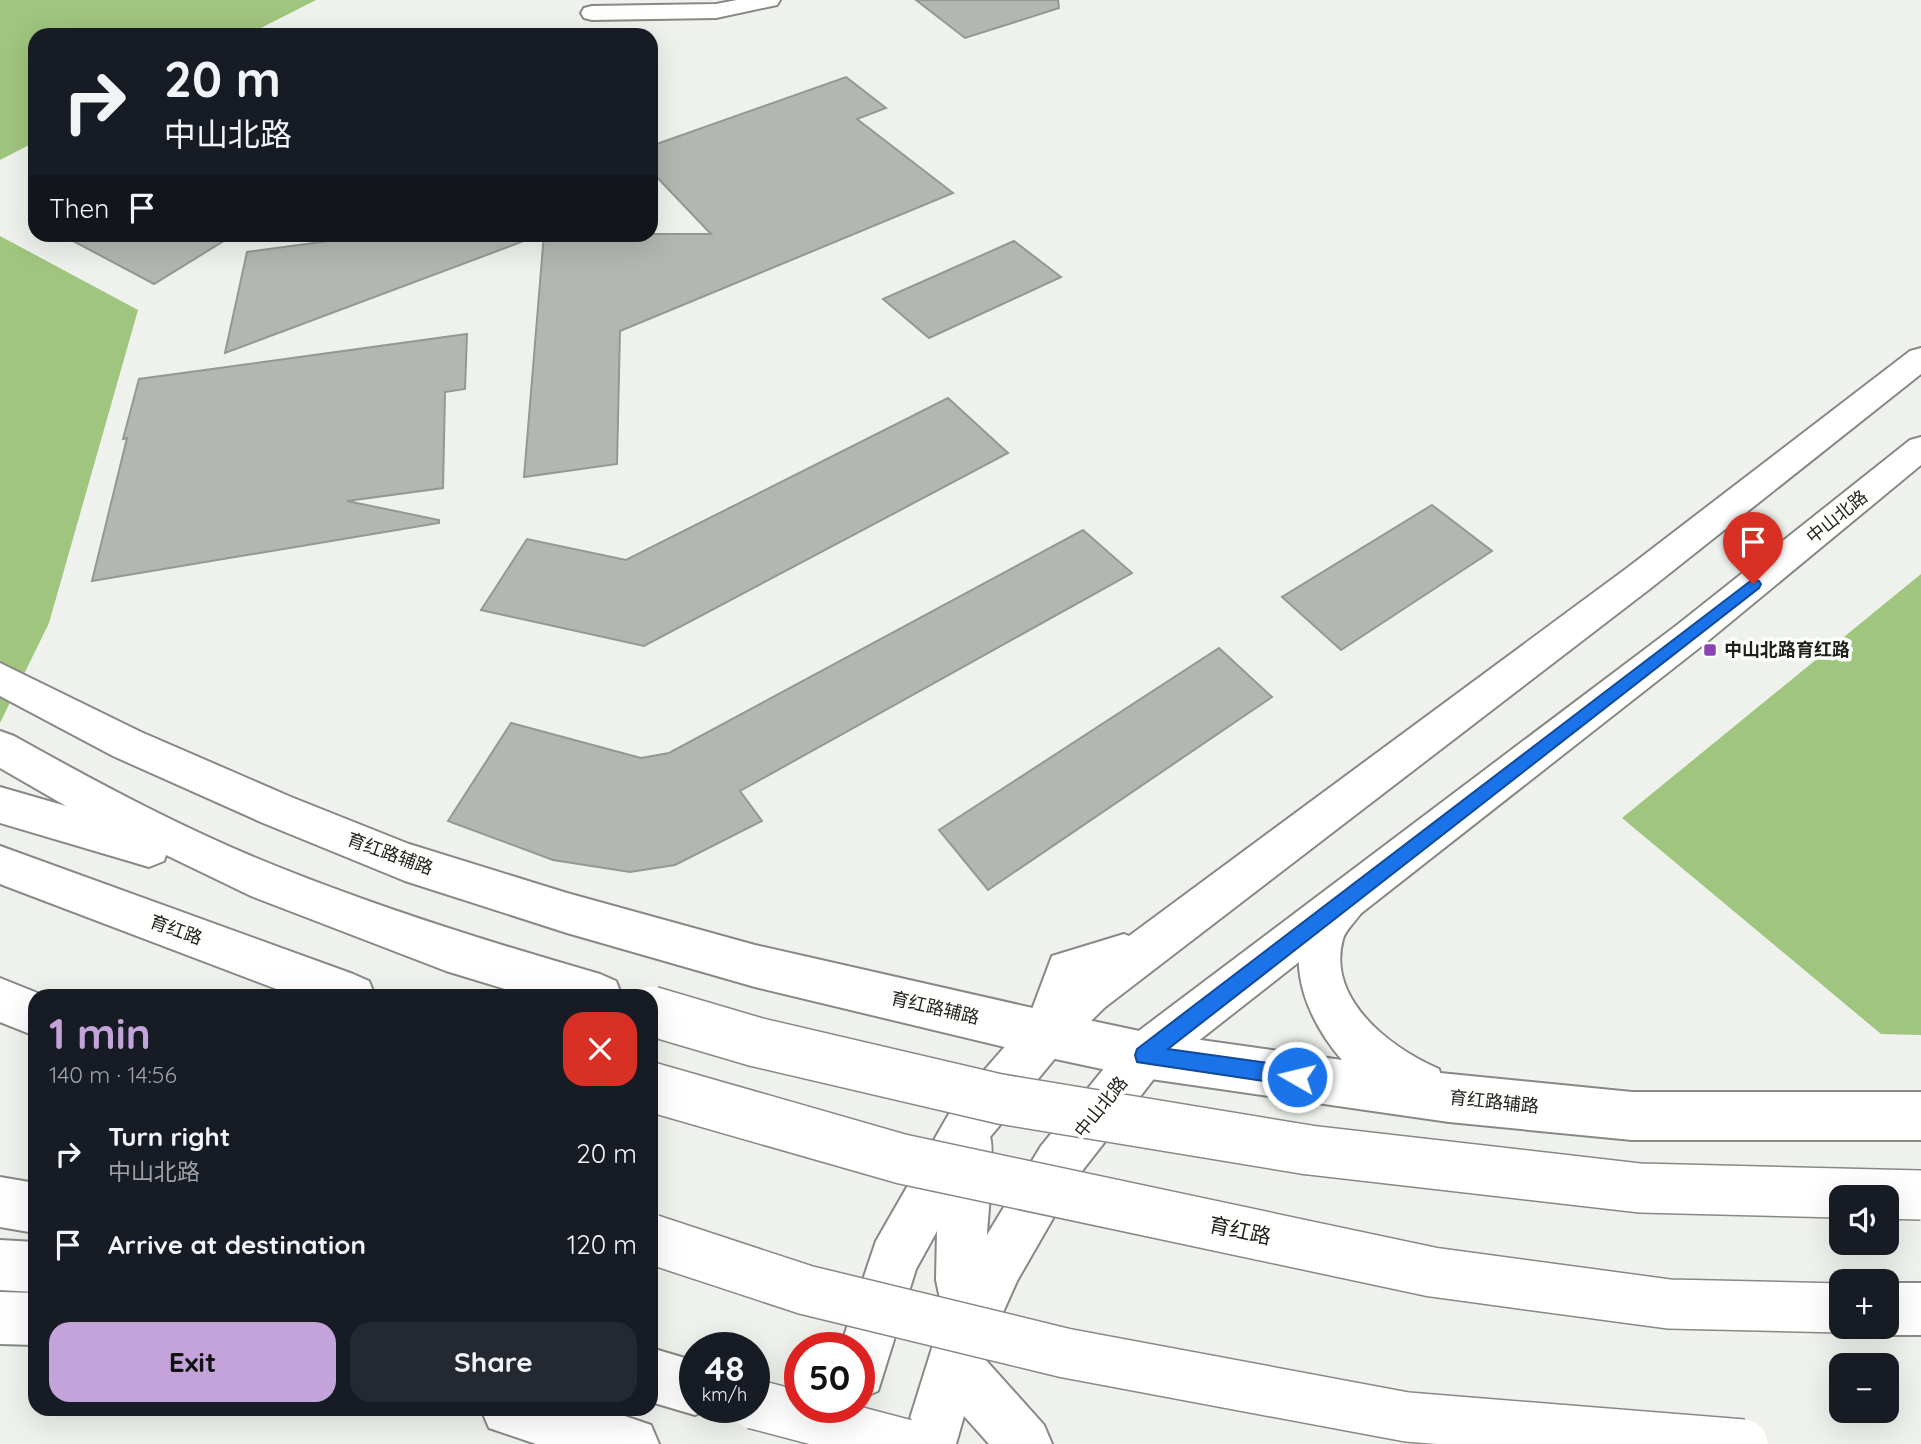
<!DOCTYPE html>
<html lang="en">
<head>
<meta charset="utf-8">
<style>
  :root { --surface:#171b24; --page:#242831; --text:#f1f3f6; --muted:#9ea1a6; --accent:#c3a3d9 }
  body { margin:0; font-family:Quicksand,"Noto Sans SC",sans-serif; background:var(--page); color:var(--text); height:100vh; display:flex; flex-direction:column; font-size:26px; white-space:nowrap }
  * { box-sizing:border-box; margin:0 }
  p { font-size:23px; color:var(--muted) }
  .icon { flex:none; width:38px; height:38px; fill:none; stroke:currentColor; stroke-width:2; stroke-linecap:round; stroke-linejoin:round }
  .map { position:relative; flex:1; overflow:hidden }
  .drawer { position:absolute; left:28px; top:989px; width:630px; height:427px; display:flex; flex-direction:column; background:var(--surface); border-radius:21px; box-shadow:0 7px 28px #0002 }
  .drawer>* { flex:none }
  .top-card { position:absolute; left:28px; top:28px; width:630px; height:214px; border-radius:21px; box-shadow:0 7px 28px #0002; background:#171b24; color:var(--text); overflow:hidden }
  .controls { position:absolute; left:1829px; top:1185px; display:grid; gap:14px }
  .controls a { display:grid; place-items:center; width:70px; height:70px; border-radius:14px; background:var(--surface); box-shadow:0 7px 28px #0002; font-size:35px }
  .speed { position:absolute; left:679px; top:1332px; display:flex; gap:14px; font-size:35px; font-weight:700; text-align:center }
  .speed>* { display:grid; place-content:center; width:91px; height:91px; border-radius:50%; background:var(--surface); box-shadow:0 7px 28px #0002; line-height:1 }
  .speed small { font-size:18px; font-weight:400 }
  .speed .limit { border:10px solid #d22; background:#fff; color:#111 }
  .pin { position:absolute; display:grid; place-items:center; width:60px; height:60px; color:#fff; margin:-72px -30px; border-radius:50% 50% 50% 0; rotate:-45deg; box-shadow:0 0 7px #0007 }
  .pin .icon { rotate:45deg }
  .me { position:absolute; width:77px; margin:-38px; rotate:278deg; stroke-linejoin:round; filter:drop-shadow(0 0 5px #0008) }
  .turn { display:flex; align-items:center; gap:24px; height:147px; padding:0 21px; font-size:32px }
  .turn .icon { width:91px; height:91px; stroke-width:2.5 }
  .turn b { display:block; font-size:49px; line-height:60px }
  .then { display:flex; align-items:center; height:66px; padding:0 21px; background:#0003; gap:14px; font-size:26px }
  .round { display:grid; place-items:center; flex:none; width:74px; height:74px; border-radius:21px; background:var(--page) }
  .head { display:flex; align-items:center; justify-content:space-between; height:119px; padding:0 21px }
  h1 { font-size:42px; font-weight:700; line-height:52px; color:var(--accent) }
  .action { display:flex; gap:14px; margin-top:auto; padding:14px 21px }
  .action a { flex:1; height:80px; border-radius:21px; background:var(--accent); color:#111; font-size:28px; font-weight:700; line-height:80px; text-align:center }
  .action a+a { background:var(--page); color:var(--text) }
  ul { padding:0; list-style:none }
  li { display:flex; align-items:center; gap:21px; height:91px; padding:0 21px }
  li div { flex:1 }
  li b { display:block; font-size:26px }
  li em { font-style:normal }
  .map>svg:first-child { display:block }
  .forest { fill:#a0c57e }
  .building { fill:#b4b7b1; stroke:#959892; stroke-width:2 }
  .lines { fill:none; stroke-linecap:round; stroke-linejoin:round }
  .street-casing { stroke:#868984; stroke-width:4 }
  .secondary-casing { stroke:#868984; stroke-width:4 }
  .primary-casing { stroke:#868984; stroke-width:4 }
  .highway-casing { stroke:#868984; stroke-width:4 }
  .street { fill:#fff; fill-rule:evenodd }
  .secondary { fill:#fff; fill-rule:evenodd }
  .primary { fill:#fff; fill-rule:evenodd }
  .highway { fill:#fff; fill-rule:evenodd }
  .primary-bridge-casing { stroke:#868984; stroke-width:52; stroke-linecap:butt }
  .highway-bridge-casing { stroke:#868984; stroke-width:52; stroke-linecap:butt }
  .primary-bridge { stroke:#fff; stroke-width:49 }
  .highway-bridge { stroke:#fff; stroke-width:49 }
  .route { fill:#1a73e8; stroke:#114b97; stroke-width:2 }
  .poi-dot { fill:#8a42b5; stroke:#fcfffa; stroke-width:2.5 }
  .labels { text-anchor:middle; stroke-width:7; stroke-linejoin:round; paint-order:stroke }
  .street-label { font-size:18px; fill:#1f201e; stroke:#fcfffa }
  .poi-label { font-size:18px; font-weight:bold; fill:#1f201e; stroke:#fcfffa; text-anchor:start }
  .near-street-label { font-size:21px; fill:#1f201e; stroke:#fcfffa }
</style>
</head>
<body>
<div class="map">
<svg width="1921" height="1444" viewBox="0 0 1921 1444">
  <rect width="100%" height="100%" fill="#eff2ec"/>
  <path class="forest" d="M 0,0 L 316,0 L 247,35 L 35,35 L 35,142 L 0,160 Z
    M 0,236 L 138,310 L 49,623 L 0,723 Z
    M 1921,574 L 1921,1035 L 1881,1034 L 1622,818 Z"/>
  <path class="building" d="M 916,0 L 1058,0 L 1059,8 L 965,38 Z
    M 846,77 L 886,108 L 857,119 L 953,193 L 620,331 L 617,464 L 524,477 L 544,234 L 711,234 L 651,171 L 651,146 Z
    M 60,234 L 235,234 L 154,284 Z
    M 380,234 L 531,234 L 532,238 L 225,353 L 247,252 Z
    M 1014,241 L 1061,277 L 929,338 L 883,299 Z
    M 467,334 L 465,389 L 445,392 L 443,488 L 347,501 L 439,520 L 439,523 L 92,581 L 127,438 L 123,439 L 139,379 Z
    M 948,398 L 1008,453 L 644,646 L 481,610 L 527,539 L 626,560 Z
    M 1432,505 L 1492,551 L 1341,650 L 1282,597 Z
    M 1083,530 L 1132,573 L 740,791 L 762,821 L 675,865 L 630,872 L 553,860 L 448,821 L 511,723 L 641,758 L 669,753 Z
    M 1219,648 L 1272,697 L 988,890 L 939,830 Z"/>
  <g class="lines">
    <g class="street-casing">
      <path id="street" d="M 737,0 L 780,0 L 777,5 L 716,18 L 592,20 L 584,18 L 581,13 L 584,8 L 592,6 L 716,4 Z"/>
    </g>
    <g class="secondary-casing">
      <path id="secondary" d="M 0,663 L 141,732 L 291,797 L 409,844 L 567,893 L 755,945 L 1046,1011 L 1144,1032 L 1342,1060 C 1311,1024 1286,971 1306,924 C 1314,903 1325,891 1346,883 L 1361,889 L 1367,903 C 1361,917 1346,928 1343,939 C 1326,1000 1391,1048 1439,1069 L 1440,1073 L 1632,1092 L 1921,1092 L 1921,1140 L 1632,1140 L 1449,1122 L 1144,1078 L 1046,1057 L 755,987 L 567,933 L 405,881 L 263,823 L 113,756 L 0,696 Z
        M 0,1292 L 35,1293 L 35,1345 L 0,1344 Z
        M 481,1409 L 604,1409 L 651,1425 L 659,1444 L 536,1444 L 489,1428 Z"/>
    </g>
    <g class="primary-casing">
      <path id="primary" d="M 1921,348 L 1921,374 L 1651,588 L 1104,1008 L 1062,1050 L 990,1137 C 995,1149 988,1216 987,1235 L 1041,1146 L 1128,1039 L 1677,625 L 1910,440 L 1921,437 L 1921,465 L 1703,645 L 1160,1071 L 1075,1180 L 1017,1281 L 983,1357 L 1044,1425 L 1052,1444 L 989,1444 L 964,1416 L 956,1444 L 902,1444 L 943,1313 L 936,1280 L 937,1231 L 916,1269 L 878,1391 L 859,1399 L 859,1348 L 840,1348 L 876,1241 L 954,1105 L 1028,1020 L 1052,956 L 1124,934 L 1129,936 L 1627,568 L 1910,351 Z
        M 0,731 L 14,736 C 100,784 189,832 281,868 C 386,910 492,943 600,974 L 616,981 L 622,996 L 528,996 L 446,971 L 251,896 L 166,855 L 164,861 L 149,867 L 0,823 L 0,787 L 66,806 L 0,768 Z
        M 0,1177 L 35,1183 L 35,1233 L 0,1227 Z
        M 0,1240 L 35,1242 L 35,1292 L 0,1290 Z
        M 651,1348 L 695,1361 L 695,1407 L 714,1407 L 695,1415 L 651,1402 Z"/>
    </g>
    <g class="highway-casing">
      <path id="highway" d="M 0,846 L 353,974 L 369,981 L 375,996 L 295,996 L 0,884 Z
        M 0,978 L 45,996 L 35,996 L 35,1036 L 0,1022 Z
        M 1886,1283 L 1921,1283 L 1921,1335 L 1886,1335 L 1868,1327 L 1886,1326 Z"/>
    </g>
    <use href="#street" class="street"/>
    <use href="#secondary" class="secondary"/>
    <use href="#primary" class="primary"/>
    <use href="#highway" class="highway"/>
    <g class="primary-bridge-casing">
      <path id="primary-bridge" d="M 651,1011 L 756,1042 L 1000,1099 L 1309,1150 L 1640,1188 L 1921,1195
        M 754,1404 L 905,1444"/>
    </g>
    <g class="highway-bridge-casing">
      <path id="highway-bridge" d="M 651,1087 L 902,1159 L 1432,1272 L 1669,1304 L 1841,1308
        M 651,1239 L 806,1290 L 1065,1353 L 1407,1417 L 1743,1444"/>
    </g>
    <use href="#primary-bridge" class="primary-bridge"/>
    <use href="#highway-bridge" class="highway-bridge"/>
  </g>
  <path class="route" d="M 1753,579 L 1759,581 L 1761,584 L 1759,588 L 1168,1049 L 1297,1067 L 1303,1070 L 1306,1077 L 1303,1084 L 1297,1086 L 1137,1062 L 1135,1055 L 1137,1049 Z"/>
  <rect class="poi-dot" x="1703" y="643" width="14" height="14" rx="3.5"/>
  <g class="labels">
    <g class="street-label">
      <text transform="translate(1837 517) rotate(-39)" y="6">中山北路</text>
      <text transform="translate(390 854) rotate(20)" y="6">育红路辅路</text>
      <text transform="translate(176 930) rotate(20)" y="6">育红路</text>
      <text transform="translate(935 1008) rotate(13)" y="6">育红路辅路</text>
      <text transform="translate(1494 1102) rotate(6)" y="6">育红路辅路</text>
      <text transform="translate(1101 1107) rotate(-51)" y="6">中山北路</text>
    </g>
    <g class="poi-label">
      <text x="1724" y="656">中山北路育红路</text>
    </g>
    <g class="near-street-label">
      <text transform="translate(1240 1231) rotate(12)" y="7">育红路</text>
    </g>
  </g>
</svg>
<div class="controls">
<a><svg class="icon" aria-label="sound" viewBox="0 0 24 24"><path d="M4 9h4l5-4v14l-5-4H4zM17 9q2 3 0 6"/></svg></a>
<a>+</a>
<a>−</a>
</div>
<div class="speed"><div>48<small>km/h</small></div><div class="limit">50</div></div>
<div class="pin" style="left:1753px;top:584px;background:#d93025"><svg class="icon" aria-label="arrive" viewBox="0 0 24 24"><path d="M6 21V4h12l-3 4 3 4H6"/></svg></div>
<svg class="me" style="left:1297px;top:1077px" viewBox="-20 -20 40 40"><circle r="17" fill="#1a73e8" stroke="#fff" stroke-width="3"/><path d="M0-11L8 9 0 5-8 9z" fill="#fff"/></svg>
<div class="top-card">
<div class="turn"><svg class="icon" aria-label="right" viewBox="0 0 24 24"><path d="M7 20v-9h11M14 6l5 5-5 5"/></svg><div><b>20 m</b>中山北路</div></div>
<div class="then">Then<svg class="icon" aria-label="arrive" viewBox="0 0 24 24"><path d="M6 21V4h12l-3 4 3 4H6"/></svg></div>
</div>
<section class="drawer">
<div class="head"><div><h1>1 min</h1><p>140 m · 14:56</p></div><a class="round" style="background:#d93025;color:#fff"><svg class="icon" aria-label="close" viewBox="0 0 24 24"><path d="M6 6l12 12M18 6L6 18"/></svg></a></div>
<ul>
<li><svg class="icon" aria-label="right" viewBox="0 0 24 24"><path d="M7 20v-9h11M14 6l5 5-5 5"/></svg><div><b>Turn right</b><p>中山北路</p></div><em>20 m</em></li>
<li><svg class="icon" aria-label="arrive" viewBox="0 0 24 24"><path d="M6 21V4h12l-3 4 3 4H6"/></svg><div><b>Arrive at destination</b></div><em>120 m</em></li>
</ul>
<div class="action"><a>Exit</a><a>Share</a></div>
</section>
</div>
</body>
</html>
